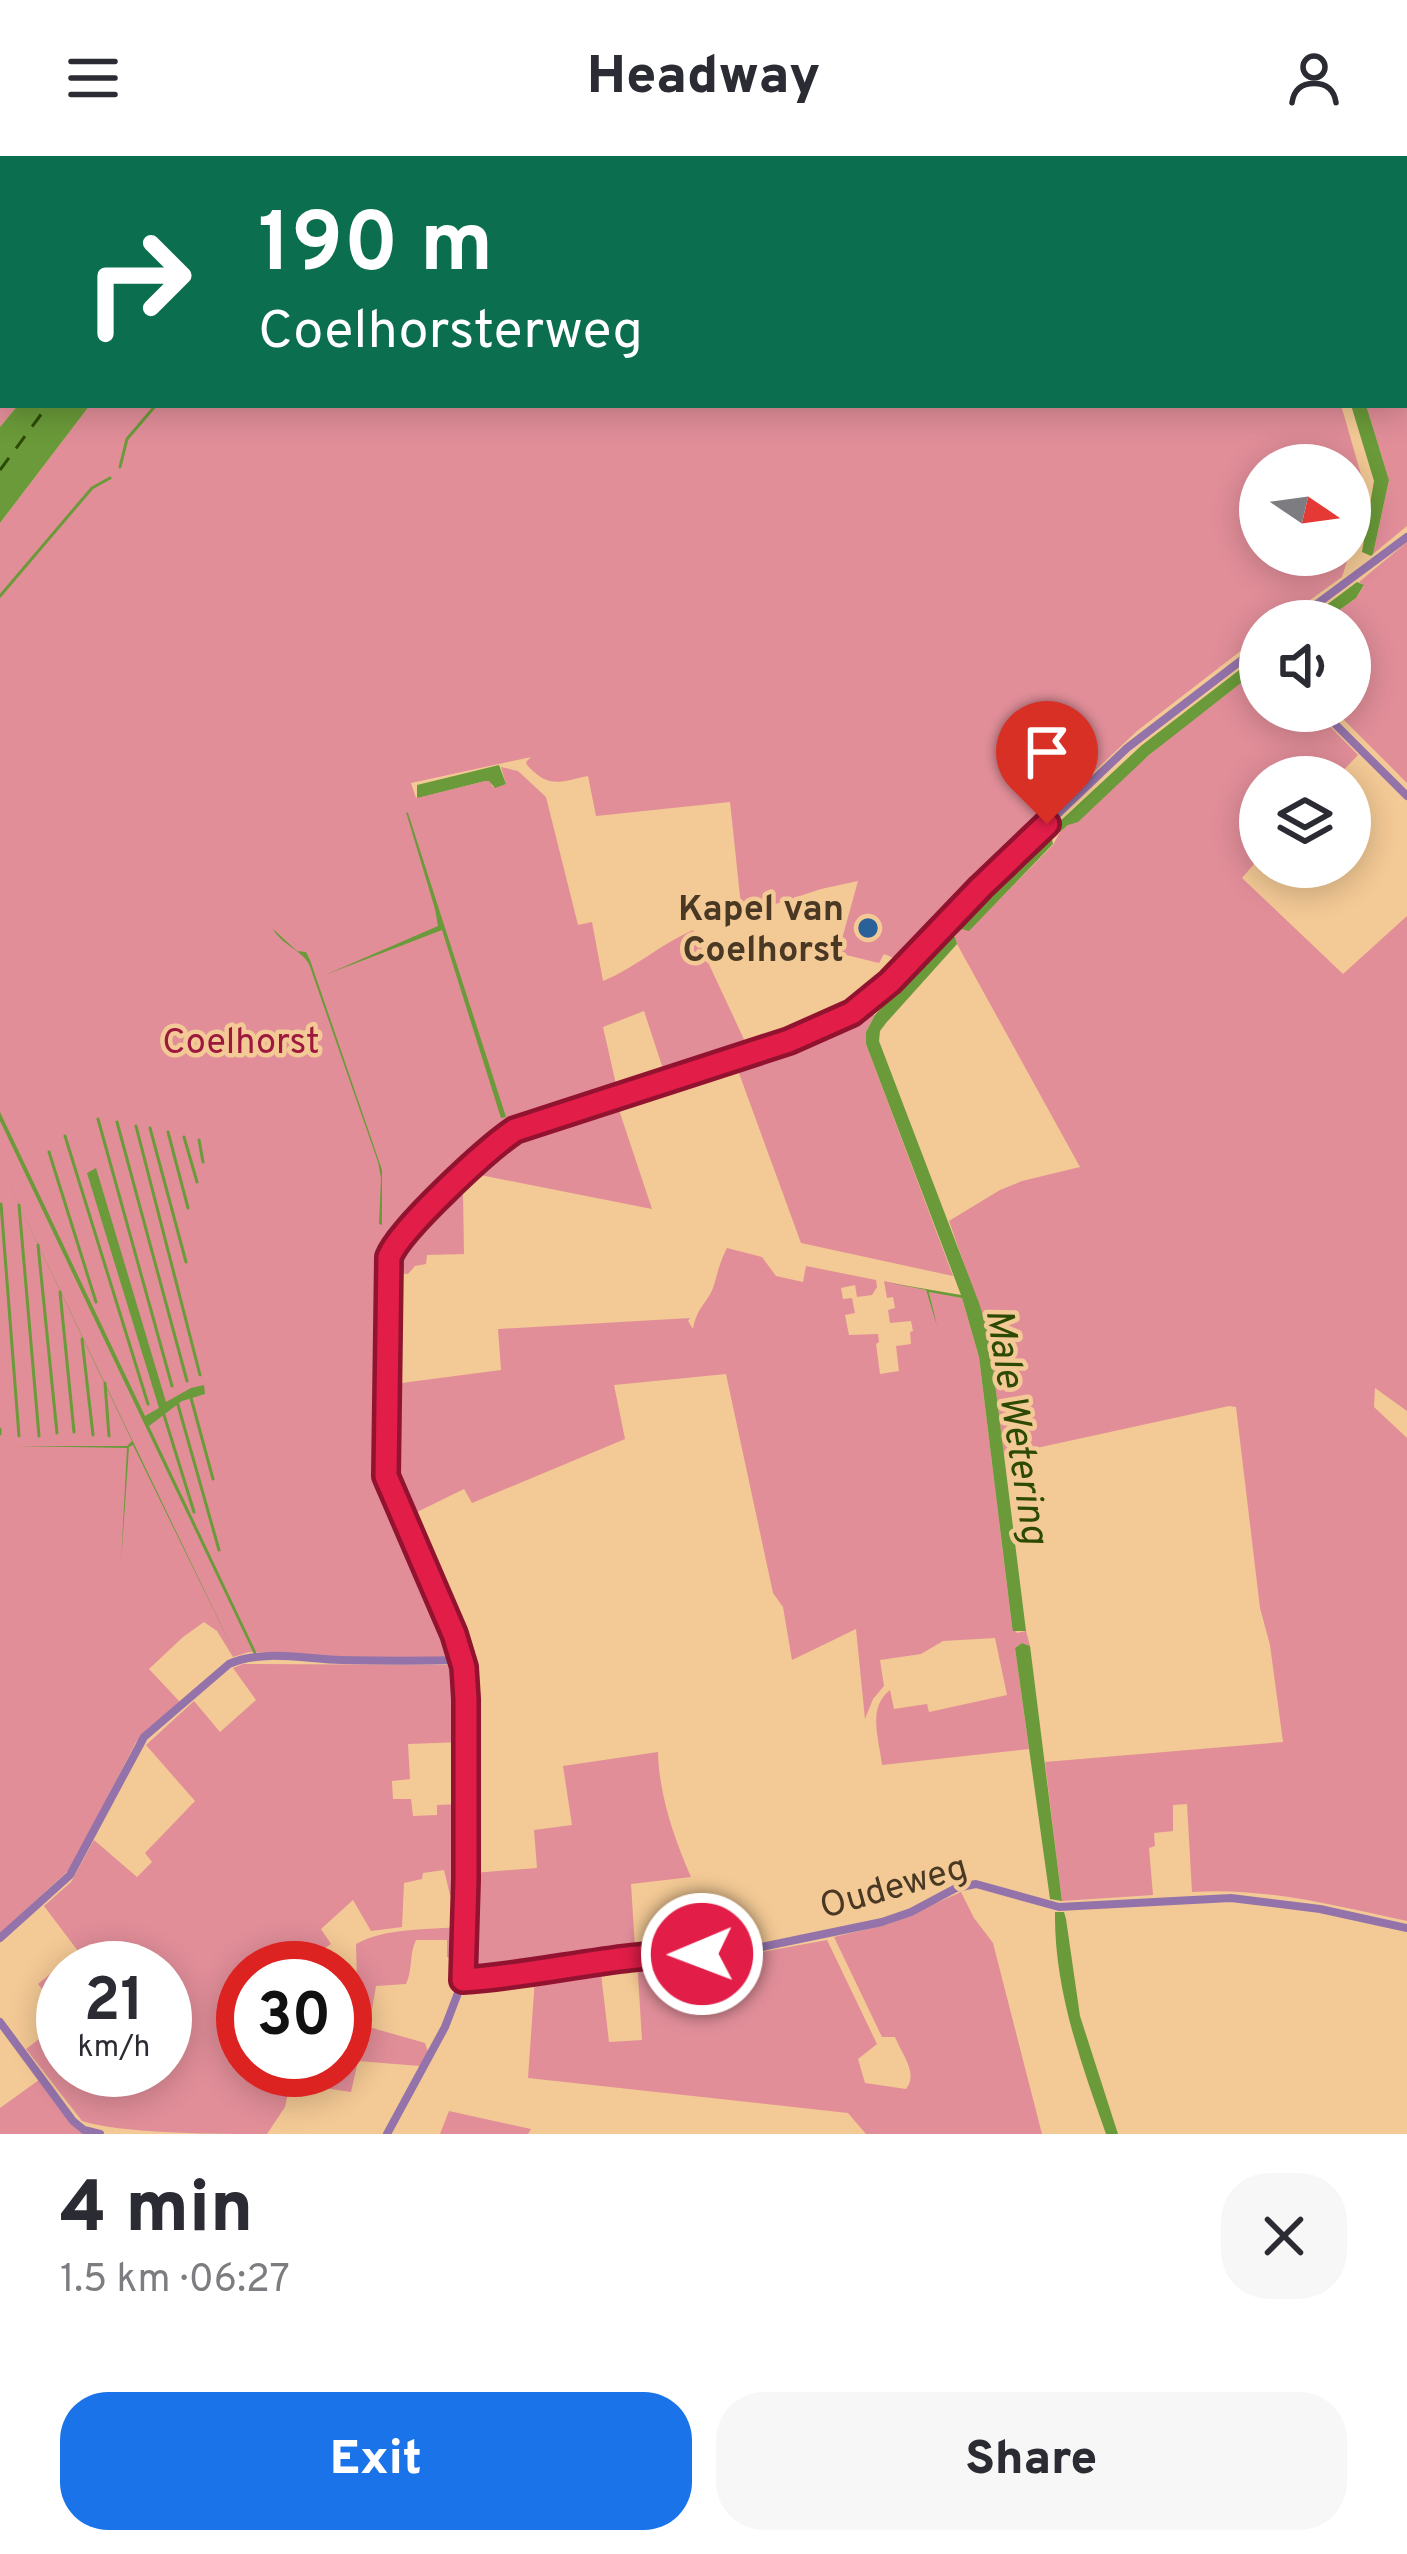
<!DOCTYPE html>
<html lang="en">
<head>
<meta charset="utf-8">
<style>
  :root { --surface:#fff; --page:#f7f7f7; --text:#2b2b33; --muted:#7c7c81; --accent:#1a73e8 }
  body { margin:0; font-family:Overpass,sans-serif; background:var(--page); color:var(--text); height:100vh; display:flex; flex-direction:column; font-size:45px; white-space:nowrap }
  * { box-sizing:border-box; margin:0 }
  p { font-size:39px; color:var(--muted) }
  .icon { flex:none; width:66px; height:66px; fill:none; stroke:currentColor; stroke-width:2; stroke-linecap:round; stroke-linejoin:round }
  .map { position:relative; height:1978px; overflow:hidden }
  .side { display:flex; flex-direction:column; background:var(--surface); flex:1 }
  .side>* { flex:none }
  .top-card { position:absolute; left:0px; top:0px; width:1407px; height:252px; box-shadow:0 6px 30px #0003; background:#0b6e4f; color:#fff; overflow:hidden }
  .needle { width:78px; rotate:103deg }
  .fabs { position:absolute; left:1239px; top:288px; display:grid; gap:24px }
  .fabs a { display:grid; place-items:center; width:132px; height:132px; border-radius:50%; background:var(--surface); box-shadow:0 6px 30px #0003; font-size:60px }
  .speed { position:absolute; left:36px; top:1785px; display:flex; gap:24px; font-size:60px; font-weight:700; text-align:center }
  .speed>* { display:grid; place-content:center; width:156px; height:156px; border-radius:50%; background:var(--surface); box-shadow:0 6px 30px #0003; line-height:1 }
  .speed small { font-size:30px; font-weight:400 }
  .speed .limit { border:18px solid #d22; background:#fff; color:#111 }
  .pin { position:absolute; display:grid; place-items:center; width:102px; height:102px; color:#fff; margin:-123px -51px; border-radius:50% 50% 50% 0; rotate:-45deg; box-shadow:0 0 12px #0007 }
  .pin .icon { rotate:45deg }
  .me { position:absolute; width:132px; margin:-66px; rotate:269deg; stroke-linejoin:round; filter:drop-shadow(0 0 9px #0008) }
  .turn { display:flex; align-items:center; gap:42px; height:252px; padding:0 60px; font-size:54px }
  .turn .icon { width:156px; height:156px; stroke-width:2.5 }
  .turn b { display:block; font-size:84px; line-height:102px }
  .round { display:grid; place-items:center; flex:none; width:126px; height:126px; border-radius:48px; background:var(--page) }
  .summary { display:flex; align-items:center; justify-content:space-between; height:204px; padding:0 60px }
  h1 { font-size:72px; font-weight:800; line-height:90px }
  .cta { display:flex; gap:24px; margin-top:auto; padding:24px 60px }
  .cta a { flex:1; height:138px; border-radius:48px; background:var(--accent); color:#fff; font-size:48px; font-weight:800; line-height:138px; text-align:center }
  .cta a+a { background:var(--page); color:var(--text) }
  header { display:flex; justify-content:space-between; align-items:center; height:156px; padding:0 60px; background:var(--surface); font-size:54px; font-weight:800 }
  .map>svg:first-child { display:block }
  .green { fill:#e18e99 }
  .water { fill:#6a9a39 }
  .lines { fill:none; stroke-linecap:round; stroke-linejoin:round }
  .stream { stroke:#6a9a39; stroke-width:3 }
  .ferry { stroke:#2c4a03; stroke-width:3; stroke-dasharray:15 12; stroke-linecap:butt }
  .street { stroke:#9473aa; stroke-width:8 }
  .route-casing { stroke:#92132f; stroke-width:30 }
  .route { stroke:#e11d48; stroke-width:21 }
  .poi-dot { fill:#2a6199; stroke:#f3c995; stroke-width:4.5 }
  .labels { text-anchor:middle; stroke-width:9; stroke-linejoin:round; paint-order:stroke }
  .poi-label { font-size:36px; font-weight:bold; fill:#493823; stroke:#f3c995; text-anchor:end }
  .park-label { font-size:36px; fill:#9d173e; stroke:#f3c995 }
  .street-label { font-size:36px; fill:#493823; stroke:#f3c995 }
  .water-label { font-size:39px; font-style:italic; fill:#2c4a03; stroke:#f3c995 }
</style>
</head>
<body>
<header><svg class="icon" aria-label="menu" viewBox="0 0 24 24"><path d="M4 6h16M4 12h16M4 18h16"/></svg>Headway<svg class="icon" aria-label="person" viewBox="0 0 24 24"><circle cx="12" cy="8" r="4"/><path d="M4 21q1-7 8-7t8 7"/></svg></header>
<div class="map">
<svg width="1407" height="1978" viewBox="0 0 1407 1978">
  <rect width="100%" height="100%" fill="#f3c995"/>
  <path class="green" d="M 0,0 L 214,0 L 210,3 L 3,3 L 3,249 L 18,249 L 0,271 Z
    M 553,0 L 1092,0 L 1094,3 L 545,3 Z
    M 1123,0 L 1407,0 L 1407,370 L 1373,398 L 1389,324 L 1366,249 L 1404,249 L 1404,3 L 1127,3 Z
    M 90,249 L 1341,249 L 1362,322 L 1350,394 L 1350,309 L 1260,309 L 1260,399 L 1349,399 L 1342,421 L 1281,465 L 1260,465 L 1260,480 L 1137,575 L 987,717 L 982,718 L 949,751 L 950,753 L 896,803 L 884,798 L 879,807 L 842,798 L 840,790 L 858,725 L 821,733 L 742,759 L 730,646 L 596,660 L 588,620 C 559,626 549,633 527,609 L 526,606 L 531,601 L 411,627 L 416,642 L 485,625 L 489,624 L 493,631 L 506,628 L 501,611 L 518,615 L 546,641 L 578,769 L 592,766 L 603,825 C 635,812 661,788 693,774 L 748,892 L 666,922 L 644,855 L 603,871 L 618,937 L 575,951 L 572,946 L 566,948 L 565,954 L 525,966 L 510,961 L 502,980 L 390,1089 L 382,1088 L 383,1323 L 448,1475 L 453,1498 L 442,1501 L 380,1502 L 249,1496 L 233,1501 L 217,1475 L 204,1466 L 183,1481 L 149,1513 L 180,1546 L 136,1586 L 71,1712 L 0,1777 L 0,367 Z
    M 1407,386 L 1407,627 L 1335,555 L 1350,555 L 1350,465 L 1324,465 L 1356,442 L 1364,430 L 1359,426 Z
    M 1260,512 L 1260,555 L 1315,555 L 1358,599 L 1337,621 L 1260,621 L 1260,701 L 1242,722 L 1343,818 L 1407,760 L 1407,1255 L 1375,1232 L 1374,1251 L 1407,1282 L 1407,1765 C 1336,1750 1265,1731 1192,1736 L 1187,1648 L 1173,1649 L 1173,1675 L 1154,1677 L 1155,1690 L 1149,1692 L 1153,1739 L 1062,1745 L 1045,1606 L 1283,1586 L 1270,1489 L 1260,1452 L 1236,1251 L 1229,1250 L 1004,1299 L 989,1179 L 949,1065 L 1000,1034 L 1022,1025 L 1080,1011 L 957,788 L 955,781 L 961,773 L 969,774 L 1053,689 L 1060,676 L 1169,582 Z
    M 875,859 L 866,876 L 866,888 L 953,1120 L 801,1087 L 736,909 L 806,887 L 856,860 Z
    M 617,948 L 652,1053 L 480,1019 L 508,986 L 525,975 Z
    M 458,1037 L 463,1038 L 464,1098 L 427,1099 L 426,1108 L 415,1110 L 408,1118 L 395,1117 L 397,1099 L 404,1090 Z
    M 727,1092 L 762,1101 L 776,1120 L 803,1126 L 806,1110 L 876,1124 L 877,1131 L 872,1139 L 857,1141 L 855,1129 L 841,1132 L 843,1143 L 852,1142 L 855,1157 L 845,1159 L 849,1179 L 878,1178 L 879,1186 L 876,1188 L 880,1218 L 899,1215 L 896,1190 L 911,1188 L 910,1176 L 913,1175 L 911,1165 L 890,1167 L 888,1154 L 895,1152 L 893,1141 L 887,1142 L 884,1125 L 926,1134 L 933,1156 L 929,1135 L 962,1142 L 979,1201 L 1012,1470 L 1017,1477 L 1026,1475 L 1030,1490 L 1022,1487 L 1015,1492 L 1029,1593 L 882,1609 C 879,1582 867,1552 890,1534 L 894,1553 L 927,1548 L 929,1556 L 1007,1539 L 995,1482 L 943,1485 L 921,1498 L 880,1504 L 884,1530 L 873,1543 L 865,1563 L 856,1473 L 792,1504 L 783,1451 L 773,1437 L 726,1218 L 614,1229 L 625,1283 L 472,1347 L 464,1333 L 409,1360 L 393,1320 L 394,1228 L 501,1214 L 498,1173 L 690,1162 L 688,1165 L 693,1173 C 697,1150 709,1146 714,1129 C 718,1115 720,1106 727,1092 Z
    M 243,1508 L 448,1509 L 457,1512 L 461,1528 L 462,1586 L 408,1588 L 410,1623 L 392,1625 L 393,1643 L 411,1643 L 413,1660 L 437,1659 L 437,1649 L 462,1648 L 462,1738 L 450,1739 L 444,1714 L 423,1717 L 422,1723 L 404,1727 L 402,1771 L 371,1775 L 353,1744 L 321,1773 L 331,1788 L 318,1797 L 321,1812 L 243,1812 L 243,1914 L 345,1914 L 345,1831 L 357,1830 L 356,1788 C 385,1772 424,1774 457,1771 L 462,1772 L 461,1802 L 447,1801 L 447,1784 L 416,1784 C 409,1798 413,1813 406,1828 L 376,1830 L 369,1871 L 425,1887 L 428,1896 L 420,1910 L 358,1905 L 351,1936 L 290,1927 L 285,1951 L 267,1978 C 217,1978 124,1978 82,1965 L 26,1893 L 63,1865 L 63,1914 L 165,1914 L 165,1812 L 63,1812 L 63,1861 L 38,1828 L 78,1795 L 44,1750 L 71,1726 L 94,1684 L 137,1721 L 152,1706 L 145,1697 L 195,1645 L 146,1589 L 194,1545 L 220,1576 L 256,1544 L 233,1512 Z
    M 658,1596 C 659,1639 674,1682 691,1721 L 631,1728 L 635,1791 L 507,1814 L 473,1815 L 473,1717 L 537,1712 L 534,1674 L 572,1669 L 563,1610 Z
    M 961,1736 L 974,1762 L 993,1787 L 1042,1978 L 866,1978 L 848,1957 L 528,1922 L 535,1822 L 600,1809 L 609,1886 L 642,1884 L 637,1803 L 734,1801 L 827,1784 L 877,1888 L 858,1903 L 865,1927 L 906,1933 C 919,1917 901,1897 895,1881 L 882,1881 L 834,1781 L 889,1768 Z
    M 39,1924 L 89,1978 L 0,1978 L 0,1952 Z
    M 449,1955 L 531,1973 L 528,1978 L 440,1978 Z"/>
  <path class="water" d="M 214,0 L 552,0 L 545,3 L 210,3 Z
    M 18,249 L 90,249 L 0,367 L 0,271 Z
    M 1351,249 L 1366,249 L 1389,324 L 1373,398 L 1371,400 L 1362,396 L 1374,325 Z
    M 1357,426 L 1364,429 L 1356,442 L 1324,465 L 1305,465 Z
    M 1260,498 L 1260,512 L 1149,599 L 1078,666 L 1068,669 L 1060,676 L 1056,669 L 1142,589 Z
    M 499,609 L 506,628 L 495,632 L 489,625 L 485,625 L 417,642 L 417,629 Z
    M 406,656 L 408,657 L 506,961 L 501,962 L 442,774 L 325,819 L 438,770 L 435,753 Z
    M 1045,679 L 1052,683 L 1053,688 L 969,775 L 961,773 L 961,765 Z
    M 273,773 L 297,795 L 306,796 L 310,804 L 382,1014 L 382,1069 L 379,1068 L 381,1022 L 378,1006 L 309,808 C 301,794 281,788 273,773 Z
    M 949,779 L 955,781 L 957,788 L 886,867 L 880,875 L 879,885 L 979,1147 L 989,1179 L 1026,1475 L 1013,1475 L 1012,1470 L 979,1201 L 962,1142 L 929,1136 L 937,1170 L 926,1134 L 885,1126 L 961,1139 L 866,888 L 866,876 L 875,859 Z
    M 0,956 L 145,1260 L 159,1252 L 87,1017 L 96,1012 L 166,1246 L 191,1232 L 204,1229 L 205,1238 L 182,1245 L 149,1270 L 257,1498 L 254,1498 L 0,965 Z
    M 0,1009 L 237,1502 L 133,1289 L 129,1291 L 121,1407 L 127,1292 L 15,1290 L 127,1290 L 132,1285 Z
    M 1022,1487 L 1030,1490 L 1062,1745 L 1050,1743 L 1015,1492 Z
    M 1055,1756 L 1064,1756 L 1066,1763 L 1080,1860 L 1118,1978 L 1106,1978 C 1081,1907 1054,1833 1055,1756 Z"/>
  <g class="lines">
    <path class="stream" d="M 175,3 L 178,0
      M 677,3 L 685,0
      M 0,235 L 3,231
      M 120,311 L 127,283 L 156,249
      M 0,440 L 92,332 L 110,322
      M 98,963 L 172,1230
      M 117,966 L 187,1225
      M 136,970 L 200,1219
      M 150,972 L 186,1106
      M 168,976 L 188,1052
      M 65,980 L 148,1248
      M 184,981 L 197,1026
      M 199,984 L 203,1006
      M 49,996 L 96,1146
      M 1,1048 L 19,1280
      M 19,1049 L 39,1280
      M 38,1089 L 57,1277
      M 60,1136 L 74,1276
      M 82,1183 L 93,1279
      M 105,1227 L 109,1280
      M 191,1242 L 213,1323
      M 178,1249 L 219,1394
      M 164,1259 L 194,1356
      M 0,1273 L 0,1278"/>
    <path class="ferry" d="M 278,3 L 283,0
      M 0,314 L 48,249"/>
    <path class="street" d="M 1294,465 L 1407,381
      M 1322,555 L 1407,640
      M 0,1782 L 70,1719 L 144,1581 L 229,1508 C 263,1493 305,1503 341,1504 C 381,1505 422,1505 463,1504
      M 463,1824 L 515,1820 L 640,1799 L 737,1796 L 882,1766 L 911,1756 L 956,1732 L 976,1728 L 1059,1751 L 1231,1742 L 1320,1753 L 1407,1772
      M 0,1866 L 73,1965 L 84,1974 L 100,1978
      M 387,1978 L 445,1871 L 463,1824 L 467,1543 C 464,1470 421,1402 391,1336 L 385,1314 L 388,1117 L 389,1101 L 400,1081 L 495,989 L 515,974 L 789,885 L 852,857 L 889,826 L 981,731 L 1127,592 L 1260,490"/>
  </g>
  <g class="lines">
    <g class="route-casing">
      <path id="route" d="M 702,1798 C 621,1796 543,1819 463,1824 L 466,1723 L 466,1543 L 464,1511 L 454,1478 L 386,1320 L 389,1101 C 400,1073 487,993 515,974 L 789,885 L 852,857 L 890,826 L 981,731 L 1047,668"/>
    </g>
    <use href="#route" class="route"/>
  </g>
  <circle class="poi-dot" cx="868" cy="772" r="12"/>
  <g class="labels">
    <g class="poi-label">
      <text x="844" y="764">Kapel van<tspan x="844" dy="41">Coelhorst</tspan></text>
    </g>
    <g class="park-label">
      <text x="241" y="897">Coelhorst</text>
    </g>
    <g class="street-label">
      <text transform="translate(893 1729) rotate(-16)" y="13">Oudeweg</text>
    </g>
    <g class="water-label">
      <text transform="translate(1019 1270) rotate(81)" y="14">Male Wetering</text>
    </g>
  </g>
</svg>
<div class="fabs">
<a><svg class="needle" viewBox="-14 -14 28 28"><path d="M0-13l5 13h-10z" fill="#e53935"/><path d="M0 13l5-13h-10z" fill="#7c7c81"/></svg></a>
<a><svg class="icon" aria-label="sound" viewBox="0 0 24 24"><path d="M4 9h4l5-4v14l-5-4H4zM17 9q2 3 0 6"/></svg></a>
<a><svg class="icon" aria-label="layers" viewBox="0 0 24 24"><path d="M12 4l9 5-9 5-9-5zM3 14l9 5 9-5"/></svg></a>
</div>
<div class="speed"><div>21<small>km/h</small></div><div class="limit">30</div></div>
<div class="pin" style="left:1047px;top:668px;background:#d93025"><svg class="icon" aria-label="arrive" viewBox="0 0 24 24"><path d="M6 21V4h12l-3 4 3 4H6"/></svg></div>
<svg class="me" style="left:702px;top:1798px" viewBox="-20 -20 40 40"><circle r="17" fill="#e11d48" stroke="#fff" stroke-width="3"/><path d="M0-11L8 9 0 5-8 9z" fill="#fff"/></svg>
<div class="top-card">
<div class="turn"><svg class="icon" aria-label="right" viewBox="0 0 24 24"><path d="M7 20v-9h11M14 6l5 5-5 5"/></svg><div><b>190 m</b>Coelhorsterweg</div></div>
</div>
</div>
<section class="side">
<div class="summary"><div><h1>4 min</h1><p>1.5 km · 06:27</p></div><a class="round"><svg class="icon" aria-label="close" viewBox="0 0 24 24"><path d="M6 6l12 12M18 6L6 18"/></svg></a></div>
<div class="cta"><a>Exit</a><a>Share</a></div>
</section>
</body>
</html>
